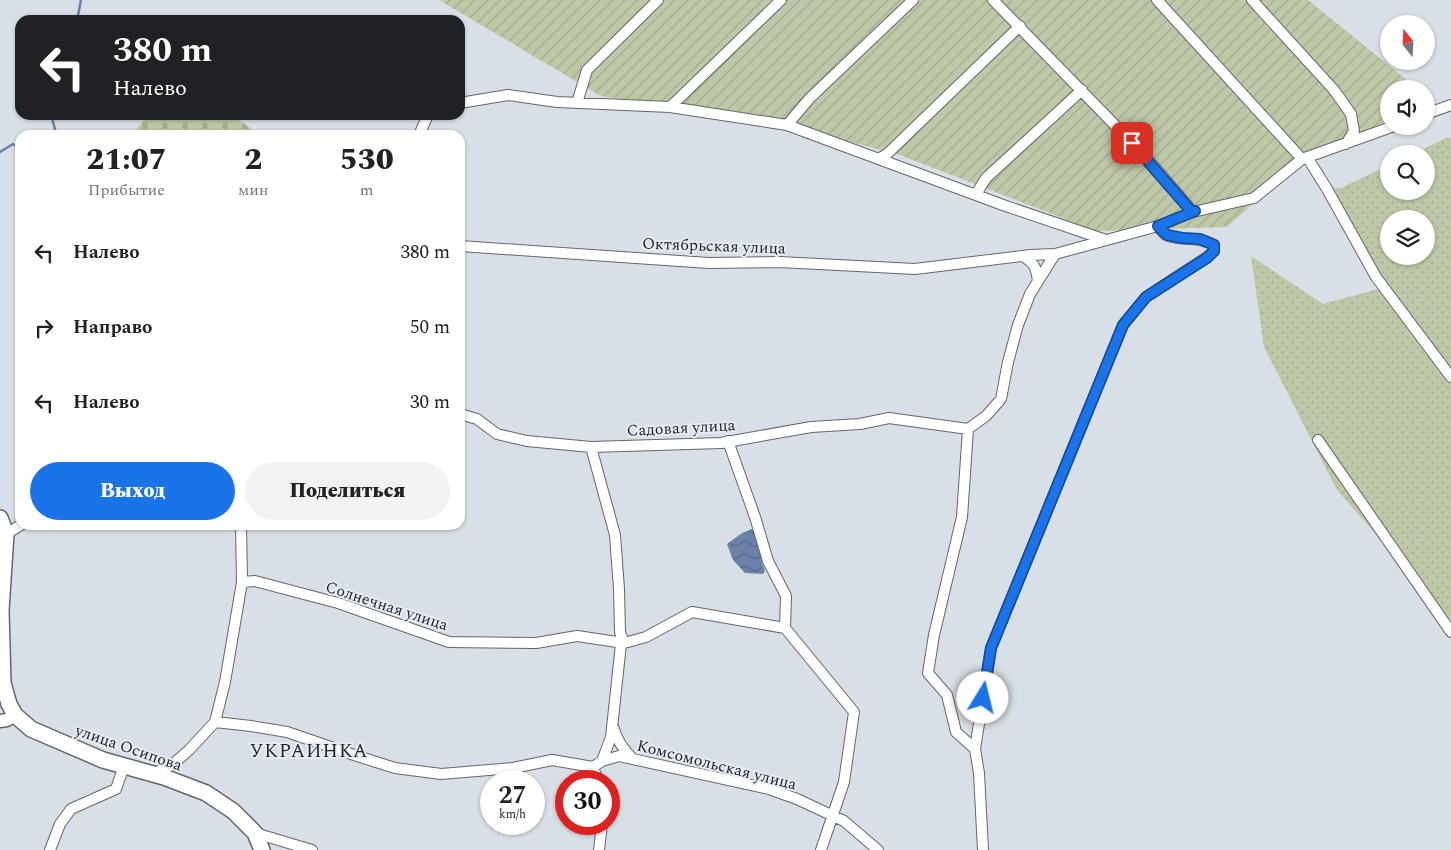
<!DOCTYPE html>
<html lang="ru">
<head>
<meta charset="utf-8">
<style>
  :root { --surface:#fff; --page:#f2f2f2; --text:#222; --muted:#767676; --accent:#1a73e8 }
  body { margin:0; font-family:Spectral,serif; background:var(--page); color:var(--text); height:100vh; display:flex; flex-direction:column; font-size:19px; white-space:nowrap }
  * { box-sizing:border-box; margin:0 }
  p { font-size:16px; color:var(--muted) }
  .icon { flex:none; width:28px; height:28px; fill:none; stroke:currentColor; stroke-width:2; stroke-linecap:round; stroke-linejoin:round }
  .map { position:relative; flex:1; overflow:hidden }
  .sheet { position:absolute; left:15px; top:130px; width:450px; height:400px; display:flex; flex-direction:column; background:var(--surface); border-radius:15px; box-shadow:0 1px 4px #0004 }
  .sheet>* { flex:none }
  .hud { position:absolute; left:15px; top:15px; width:450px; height:105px; border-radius:15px; box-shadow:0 1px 4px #0004; background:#202124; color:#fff; overflow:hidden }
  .needle { width:32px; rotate:342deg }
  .buttons { position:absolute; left:1380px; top:15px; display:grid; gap:10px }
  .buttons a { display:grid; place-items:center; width:55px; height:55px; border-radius:50%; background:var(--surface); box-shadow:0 1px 4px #0004; font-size:25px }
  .speed { position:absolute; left:480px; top:770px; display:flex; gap:10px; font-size:25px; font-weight:700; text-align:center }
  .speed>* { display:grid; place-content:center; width:65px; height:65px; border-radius:50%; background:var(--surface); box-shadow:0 1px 4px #0004; line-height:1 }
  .speed small { font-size:12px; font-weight:400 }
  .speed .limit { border:8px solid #d22; background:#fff; color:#111 }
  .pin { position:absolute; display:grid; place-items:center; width:42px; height:42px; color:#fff; margin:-21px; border-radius:10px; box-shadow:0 2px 8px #0006 }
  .me { position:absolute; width:55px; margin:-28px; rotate:9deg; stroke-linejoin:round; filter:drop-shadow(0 0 4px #0008) }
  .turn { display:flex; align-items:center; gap:18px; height:105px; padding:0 15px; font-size:22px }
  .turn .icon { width:65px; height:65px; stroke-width:2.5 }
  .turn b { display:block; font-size:35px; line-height:42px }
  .eta { display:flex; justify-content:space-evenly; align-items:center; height:85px; text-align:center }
  .eta b { font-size:30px; font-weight:800; line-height:35px }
  .action { display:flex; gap:10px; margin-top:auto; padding:10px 15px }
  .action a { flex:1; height:58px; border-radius:30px; background:var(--accent); color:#fff; font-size:20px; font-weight:800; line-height:58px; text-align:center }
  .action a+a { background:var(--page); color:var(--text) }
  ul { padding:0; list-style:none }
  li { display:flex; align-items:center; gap:15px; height:75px; padding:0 15px }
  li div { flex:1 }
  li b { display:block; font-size:19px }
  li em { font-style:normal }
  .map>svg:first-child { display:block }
  .grass { fill:url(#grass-dots); fill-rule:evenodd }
  .cemetery { fill:url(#cemetery-stones) }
  .garden { fill:url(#garden-furrows) }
  .water { fill:url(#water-waves) }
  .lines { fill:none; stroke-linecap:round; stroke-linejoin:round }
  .stream { stroke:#6a82a9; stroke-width:2.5 }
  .minor-casing { stroke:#62676d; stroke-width:12 }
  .tertiary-casing { stroke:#62676d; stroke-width:15 }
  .secondary-casing { stroke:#62676d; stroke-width:18 }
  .minor { stroke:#fff; stroke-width:10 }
  .tertiary { stroke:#fff; stroke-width:12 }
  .secondary { stroke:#fff; stroke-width:15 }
  .route-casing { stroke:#114b97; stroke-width:12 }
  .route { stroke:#1a73e8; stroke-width:9 }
  .labels { text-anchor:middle; stroke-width:4; stroke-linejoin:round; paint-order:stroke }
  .street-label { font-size:16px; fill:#1e2023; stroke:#e6ecf3 }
  .quarter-label { font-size:19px; letter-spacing:1px; fill:#1e2023; stroke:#e6ecf3 }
</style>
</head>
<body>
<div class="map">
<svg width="1451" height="850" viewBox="0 0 1451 850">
  <defs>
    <pattern id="grass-dots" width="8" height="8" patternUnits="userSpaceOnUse" patternTransform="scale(1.25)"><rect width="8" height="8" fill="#bdc8a6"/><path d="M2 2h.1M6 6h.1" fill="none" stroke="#a2ac8f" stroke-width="1.8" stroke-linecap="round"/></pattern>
    <pattern id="cemetery-stones" width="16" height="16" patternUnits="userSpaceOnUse" patternTransform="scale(1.25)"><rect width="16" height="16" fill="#bdc8a6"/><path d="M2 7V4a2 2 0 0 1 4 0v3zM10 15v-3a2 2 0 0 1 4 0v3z" fill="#a2ac8f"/></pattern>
    <pattern id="garden-furrows" width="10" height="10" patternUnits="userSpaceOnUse" patternTransform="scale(1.25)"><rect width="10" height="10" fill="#bdc8a6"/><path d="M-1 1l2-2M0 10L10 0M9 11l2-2" fill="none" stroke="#a2ac8f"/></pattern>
    <pattern id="water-waves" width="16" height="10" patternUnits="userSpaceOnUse" patternTransform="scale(1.25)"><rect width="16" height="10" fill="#6a82a9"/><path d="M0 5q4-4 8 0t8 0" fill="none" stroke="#576a89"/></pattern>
  </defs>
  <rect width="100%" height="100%" fill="#d9dfe6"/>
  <path class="grass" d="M 1446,138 L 1451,138 L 1451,620 L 1337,490 L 1264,347 L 1251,256 L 1323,304 L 1382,288 L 1327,189 L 1341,188 L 1389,165 L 1389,191 L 1426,191 L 1426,154 L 1413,154 ZM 1389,219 L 1426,219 L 1426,256 L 1389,256 Z"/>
  <path class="cemetery" d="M 147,115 L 232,115 L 260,135 L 133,135 Z"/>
  <path class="garden" d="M 439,0 L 1308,0 L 1418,89 L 1389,89 L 1389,120 L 1302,159 L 1227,227 L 1096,231 L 900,155 L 787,125 L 601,96 Z"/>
  <path class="water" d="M 752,529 C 761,540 759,558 765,571 L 763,574 L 745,573 L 733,560 L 727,544 L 742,533 Z"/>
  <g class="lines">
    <path class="stream" d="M 77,20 L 81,0
      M 51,115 L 55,129 L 56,135
      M 0,152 L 13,144 L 20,148"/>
    <g class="minor-casing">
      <path id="minor" d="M 993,0 L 1145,156 L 1193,212 L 1254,198 L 1302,159 L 1157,0
        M 1252,0 L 1334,90 L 1351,114 L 1354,131 L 1346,144
        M 460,103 L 508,95 L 557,102 L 670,107 L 787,125 L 1003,205 L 1106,240
        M 577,103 L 587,70 L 658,0
        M 670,107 L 781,0
        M 1426,114 L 1451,105
        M 787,125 L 810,98 L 913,0
        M 419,135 L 428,115
        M 1307,157 L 1327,189 L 1376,277 L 1451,377
        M 878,159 L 887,154 L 1020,26
        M 1302,159 L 1394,126
        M 976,194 L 986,178 L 1082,90
        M 460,246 L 709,263 L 780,262 L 915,269 L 1030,255 L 1055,254 L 1158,226 L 1195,211
        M 1023,256 C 1035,264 1036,267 1038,281
        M 460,414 L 477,419 L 497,434 L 527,441 L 591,447 L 721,443 L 811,427 L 860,424 L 889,418 L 968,429
        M 968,429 L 962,517 L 934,635 L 928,673 L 947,695 L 956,732 L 975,749 L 979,773 L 983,850
        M 968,429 L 986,416 L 1001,399 L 1008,362 L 1018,325 L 1030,294 L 1055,254
        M 1318,440 L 1451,632
        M 728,441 L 755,517 L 768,561 L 786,596 L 785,628 L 854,712 L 844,782 L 821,850
        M 591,447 L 615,535 L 619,589 L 620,632 L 624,643 L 621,644 L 611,737 L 602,761
        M 6,534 L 21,525
        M 242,582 L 255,581 L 338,603 L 449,642 L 536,643 L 577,636 L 624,643 L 646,637 L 692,612 L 785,628
        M 215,722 L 251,726 L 287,732 L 354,755 L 395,768 L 441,774 L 513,768 L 552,760 L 593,767 L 602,761 L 619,756 L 769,789 L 797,799 L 844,821 L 878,850
        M 614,729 C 617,741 623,749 632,758
        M 975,749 L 991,648 L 1123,325 L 1146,297 L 1207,257 L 1214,251 L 1214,245 C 1197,235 1180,242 1166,235 C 1163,233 1160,229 1158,226
        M 593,767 L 598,781
        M 152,774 L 172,765 L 189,750 L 215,722 L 225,682 L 242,582 L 241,525
        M 255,833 L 312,850
        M 50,850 L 60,824 L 71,809 L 116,789 L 124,766
        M 599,850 L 602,824"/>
    </g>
    <g class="tertiary-casing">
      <path id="tertiary" d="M 0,721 L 7,720 L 15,715"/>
    </g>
    <g class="secondary-casing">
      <path id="secondary" d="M 0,518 L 6,534 L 1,610 L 3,683 L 9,704 L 15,715 L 31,729 L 103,760 L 164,777 L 206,793 L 233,811 L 255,833 L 262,850"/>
    </g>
    <use href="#minor" class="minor"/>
    <use href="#tertiary" class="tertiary"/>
    <use href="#secondary" class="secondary"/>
  </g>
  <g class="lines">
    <g class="route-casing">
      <path id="route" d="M 983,698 L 991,648 L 1123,325 L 1146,297 L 1207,258 L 1214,251 L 1214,245 L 1200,239 L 1182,238 L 1167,235 L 1158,226 L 1195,211 L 1192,212 L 1132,143"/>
    </g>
    <use href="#route" class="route"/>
  </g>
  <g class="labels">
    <g class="street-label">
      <text transform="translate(714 245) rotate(2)" y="6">Октябрьская улица</text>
      <text transform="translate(681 427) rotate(-3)" y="6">Садовая улица</text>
      <text transform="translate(387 605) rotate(18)" y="6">Солнечная улица</text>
      <text transform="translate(129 747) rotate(19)" y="6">улица Осипова</text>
      <text transform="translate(717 764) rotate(14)" y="6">Комсомольская улица</text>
    </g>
    <g class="quarter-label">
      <text x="309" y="757">УКРАИНКА</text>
    </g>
  </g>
</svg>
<div class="buttons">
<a><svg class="needle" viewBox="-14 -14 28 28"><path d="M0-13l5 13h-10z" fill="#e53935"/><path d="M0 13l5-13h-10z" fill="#767676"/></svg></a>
<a><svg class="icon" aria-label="sound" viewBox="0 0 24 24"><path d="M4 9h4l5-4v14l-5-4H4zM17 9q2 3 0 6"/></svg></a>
<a><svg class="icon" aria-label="search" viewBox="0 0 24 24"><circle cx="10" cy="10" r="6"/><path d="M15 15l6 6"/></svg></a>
<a><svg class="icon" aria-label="layers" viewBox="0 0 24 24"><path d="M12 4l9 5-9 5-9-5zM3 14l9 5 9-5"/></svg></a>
</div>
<div class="speed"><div>27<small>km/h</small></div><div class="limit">30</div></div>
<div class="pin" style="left:1132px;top:143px;background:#d93025"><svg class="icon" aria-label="arrive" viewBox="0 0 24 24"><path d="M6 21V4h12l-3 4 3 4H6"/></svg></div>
<svg class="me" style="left:983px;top:698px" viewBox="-20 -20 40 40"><circle r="19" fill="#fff"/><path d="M0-13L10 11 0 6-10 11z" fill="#1a73e8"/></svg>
<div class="hud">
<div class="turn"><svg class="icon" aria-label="left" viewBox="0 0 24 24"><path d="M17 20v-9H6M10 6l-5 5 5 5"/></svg><div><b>380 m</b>Налево</div></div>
</div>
<section class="sheet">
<div class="eta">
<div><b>21:07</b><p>Прибытие</p></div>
<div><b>2</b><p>мин</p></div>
<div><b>530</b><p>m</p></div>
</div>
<ul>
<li><svg class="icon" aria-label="left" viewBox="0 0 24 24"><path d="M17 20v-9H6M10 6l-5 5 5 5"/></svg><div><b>Налево</b></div><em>380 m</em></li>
<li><svg class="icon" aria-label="right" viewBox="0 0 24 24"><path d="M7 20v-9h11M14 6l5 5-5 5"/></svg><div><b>Направо</b></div><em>50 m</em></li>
<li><svg class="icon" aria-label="left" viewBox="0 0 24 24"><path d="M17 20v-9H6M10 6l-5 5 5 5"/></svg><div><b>Налево</b></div><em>30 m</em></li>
</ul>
<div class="action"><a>Выход</a><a>Поделиться</a></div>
</section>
</div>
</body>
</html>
